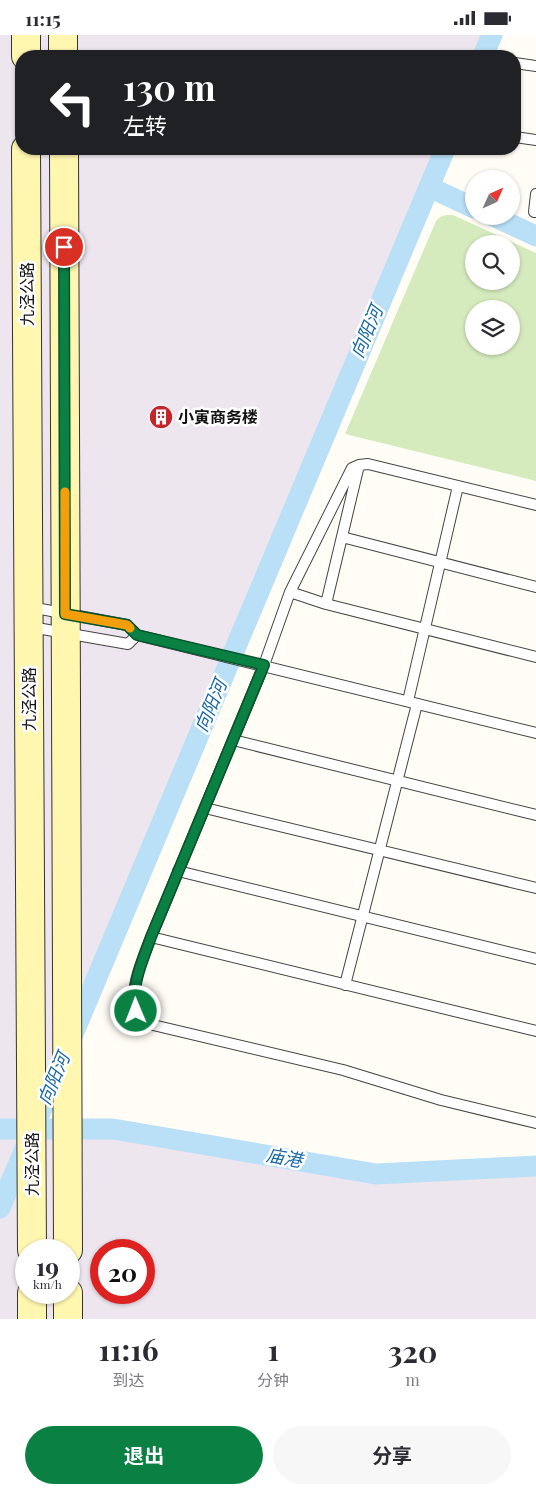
<!DOCTYPE html>
<html lang="zh">
<head>
<meta charset="utf-8">
<style>
  :root { --surface:#fff; --page:#f7f7f7; --text:#2b2b33; --muted:#7c7c81; --accent:#0b8043 }
  body { margin:0; font-family:"Playfair Display","Noto Sans SC",serif; background:var(--page); color:var(--text); height:100vh; display:flex; flex-direction:column; font-size:19px; white-space:nowrap }
  * { box-sizing:border-box; margin:0 }
  p { font-size:16px; color:var(--muted) }
  .icon { flex:none; width:28px; height:28px; fill:none; stroke:currentColor; stroke-width:2; stroke-linecap:round; stroke-linejoin:round }
  .map { position:relative; height:1284px; overflow:hidden }
  .details { display:flex; flex-direction:column; background:var(--surface); flex:1 }
  .details>* { flex:none }
  .hud { position:absolute; left:15px; top:15px; width:506px; height:105px; border-radius:20px; box-shadow:0 1px 4px #0004; background:#202124; color:#fff; overflow:hidden }
  .needle { width:32px; rotate:45deg }
  .controls { position:absolute; left:465px; top:135px; display:grid; gap:10px }
  .controls a { display:grid; place-items:center; width:55px; height:55px; border-radius:50%; background:var(--surface); box-shadow:0 1px 4px #0004; font-size:25px }
  .speed { position:absolute; left:15px; top:1204px; display:flex; gap:10px; font-size:25px; font-weight:700; text-align:center }
  .speed>* { display:grid; place-content:center; width:65px; height:65px; border-radius:50%; background:var(--surface); box-shadow:0 1px 4px #0004; line-height:1 }
  .speed small { font-size:12px; font-weight:400 }
  .speed .limit { border:8px solid #d22; background:#fff; color:#111 }
  .pin { position:absolute; display:grid; place-items:center; width:42px; height:42px; color:#fff; margin:-21px; border:2px solid #fff; border-radius:50%; box-shadow:0 1px 5px #0007 }
  .me { position:absolute; width:55px; margin:-28px; rotate:359deg; stroke-linejoin:round; filter:drop-shadow(0 0 4px #0008) }
  .turn { display:flex; align-items:center; gap:18px; height:105px; padding:0 25px; font-size:22px }
  .turn .icon { width:65px; height:65px; stroke-width:2.5 }
  .turn b { display:block; font-size:35px; line-height:42px }
  .eta { display:flex; justify-content:space-evenly; align-items:center; height:85px; text-align:center }
  .eta b { font-size:30px; font-weight:700; line-height:35px }
  .primary-button { display:flex; gap:10px; margin-top:auto; padding:10px 25px }
  .primary-button a { flex:1; height:58px; border-radius:30px; background:var(--accent); color:#fff; font-size:20px; font-weight:700; line-height:58px; text-align:center }
  .primary-button a+a { background:var(--page); color:var(--text) }
  .status { display:flex; justify-content:space-between; align-items:center; height:35px; padding:0 25px; background:var(--surface); direction:ltr }
  .status svg { height:14px; fill:currentColor }
  .map>svg:first-child { display:block }
  .industrial { fill:#eee6ef; fill-rule:evenodd }
  .green { fill:#d5ebbd; fill-rule:evenodd }
  .lines { fill:none; stroke-linecap:round; stroke-linejoin:round }
  .canal { stroke:#b9e0f7; stroke-width:21 }
  .service-casing { stroke:#444; stroke-width:12 }
  .secondary-casing { stroke:#333; stroke-width:30 }
  .service { stroke:#fff; stroke-width:10 }
  .secondary { stroke:#fff6b0; stroke-width:28 }
  .route-casing { stroke:#07532c; stroke-width:12 }
  .route { stroke:#0b8043; stroke-width:9 }
  .slow { stroke:#f59e0b; stroke-width:9 }
  .labels { text-anchor:middle; stroke-width:5; stroke-linejoin:round; paint-order:stroke }
  .street-label { font-size:16px; fill:#111; stroke:#fff }
  .poi-label { font-size:16px; font-weight:bold; fill:#111; stroke:#fff; text-anchor:start }
  .water-label { font-size:18px; font-style:italic; fill:#1768a6; stroke:#fff }
</style>
</head>
<body>
<div class="status"><b>11:15</b><svg viewBox="0 0 49 12"><path d="M0 12V9h3v3zM5 12V6h3v6zM10 12V3h3v9zM15 12V0h3v12zM26 1h20v11H26zM47 4h2v5h-2z"/></svg></div>
<div class="map">
<svg width="536" height="1284" viewBox="0 0 536 1284">
  <rect width="100%" height="100%" fill="#fffdf5"/>
  <path class="industrial" d="M 0,0 L 499,0 L 490,21 L 21,21 L 21,114 L 451,114 L 40,1086 L 119,1088 L 376,1134 L 536,1124 L 536,1284 L 0,1284 ZM 26,1215 L 69,1215 L 69,1258 L 26,1258 ZM 101,1215 L 144,1215 L 144,1258 L 101,1258 Z"/>
  <path class="green" d="M 446,180 L 453,180 L 536,218 L 536,446 L 345,399 L 436,186 L 440,182 ZM 474,209 L 511,209 L 511,246 L 474,246 ZM 474,274 L 511,274 L 511,311 L 474,311 Z"/>
  <g class="lines">
    <path class="canal" d="M 483,21 L 492,0
      M 429,152 L 474,173
      M 493,181 L 536,201
      M 0,1094 L 113,1094 L 376,1139 L 536,1131
      M 0,1173 L 445,114"/>
    <g class="service-casing">
      <path id="service" d="M 515,28 L 536,31
        M 515,102 L 536,105
        M 536,159 L 534,177 L 536,177
        M 536,470 L 368,429 L 359,430 L 352,433 L 290,557 L 264,630 L 151,902 C 144,921 128,956 136,975 C 139,983 146,986 153,990 L 343,1035 L 441,1065 L 536,1088
        M 342,502 L 536,552
        M 290,557 L 326,569 L 536,622
        M 326,569 L 359,430
        M 30,572 L 127,590 L 137,600 L 536,698
        M 31,592 L 128,609 L 137,600
        M 408,666 L 458,451
        M 233,705 L 536,780
        M 205,773 L 536,853
        M 178,836 L 536,924
        M 151,902 L 536,996
        M 345,950 L 417,669"/>
    </g>
    <g class="secondary-casing">
      <path id="secondary" d="M 26,0 L 26,21
        M 63,0 L 63,21
        M 26,114 L 32,1215
        M 64,114 L 68,1215
        M 32,1258 L 32,1284
        M 68,1258 L 68,1284"/>
    </g>
    <use href="#service" class="service"/>
    <use href="#secondary" class="secondary"/>
  </g>
  <g class="lines">
    <g class="route-casing">
      <path id="route" d="M 64,212 L 65,579 L 127,590 L 137,600 L 264,630 L 151,902 C 143,925 130,952 136,976"/>
    </g>
    <use href="#route" class="route"/>
    <path class="slow" d="M 65,457 L 65,579 L 127,590 L 130,593"/>
  </g>
  <defs>
    <g id="building-disc" transform="scale(1.25)"><circle r="9.5" fill="#c4262e" stroke="#fff"/><path d="M-4-6H4V6H1V3H-1V6H-4ZM-2.5-4.3h1.7v1.8h-1.7ZM.8-4.3h1.7v1.8H.8ZM-2.5-1h1.7V.8h-1.7ZM.8-1h1.7V.8H.8Z" fill="#fff"/></g>
  </defs>
  <g fill-rule="evenodd">
    <use href="#building-disc" x="161" y="382"/>
  </g>
  <g class="labels">
    <g class="street-label">
      <text transform="translate(27 259) rotate(-90)" y="6">九泾公路</text>
      <text transform="translate(29 664) rotate(-90)" y="6">九泾公路</text>
      <text transform="translate(32 1129) rotate(-90)" y="6">九泾公路</text>
    </g>
    <g class="poi-label">
      <text x="178" y="388">小寅商务楼</text>
    </g>
    <g class="water-label">
      <text transform="translate(367 297) rotate(-67)" y="6">向阳河</text>
      <text transform="translate(211 671) rotate(-67)" y="6">向阳河</text>
      <text transform="translate(54 1044) rotate(-67)" y="6">向阳河</text>
      <text transform="translate(284 1123) rotate(10)" y="6">庙港</text>
    </g>
  </g>
</svg>
<div class="controls">
<a><svg class="needle" viewBox="-14 -14 28 28"><path d="M0-13l5 13h-10z" fill="#e53935"/><path d="M0 13l5-13h-10z" fill="#7c7c81"/></svg></a>
<a><svg class="icon" aria-label="search" viewBox="0 0 24 24"><circle cx="10" cy="10" r="6"/><path d="M15 15l6 6"/></svg></a>
<a><svg class="icon" aria-label="layers" viewBox="0 0 24 24"><path d="M12 4l9 5-9 5-9-5zM3 14l9 5 9-5"/></svg></a>
</div>
<div class="speed"><div>19<small>km/h</small></div><div class="limit">20</div></div>
<div class="pin" style="left:64px;top:212px;background:#d93025"><svg class="icon" aria-label="arrive" viewBox="0 0 24 24"><path d="M6 21V4h12l-3 4 3 4H6"/></svg></div>
<svg class="me" style="left:136px;top:976px" viewBox="-20 -20 40 40"><circle r="17" fill="#0b8043" stroke="#fff" stroke-width="3"/><path d="M0-11L8 9 0 5-8 9z" fill="#fff"/></svg>
<div class="hud">
<div class="turn"><svg class="icon" aria-label="left" viewBox="0 0 24 24"><path d="M17 20v-9H6M10 6l-5 5 5 5"/></svg><div><b>130 m</b>左转</div></div>
</div>
</div>
<section class="details">
<div class="eta">
<div><b>11:16</b><p>到达</p></div>
<div><b>1</b><p>分钟</p></div>
<div><b>320</b><p>m</p></div>
</div>
<div class="primary-button"><a>退出</a><a>分享</a></div>
</section>
</body>
</html>
